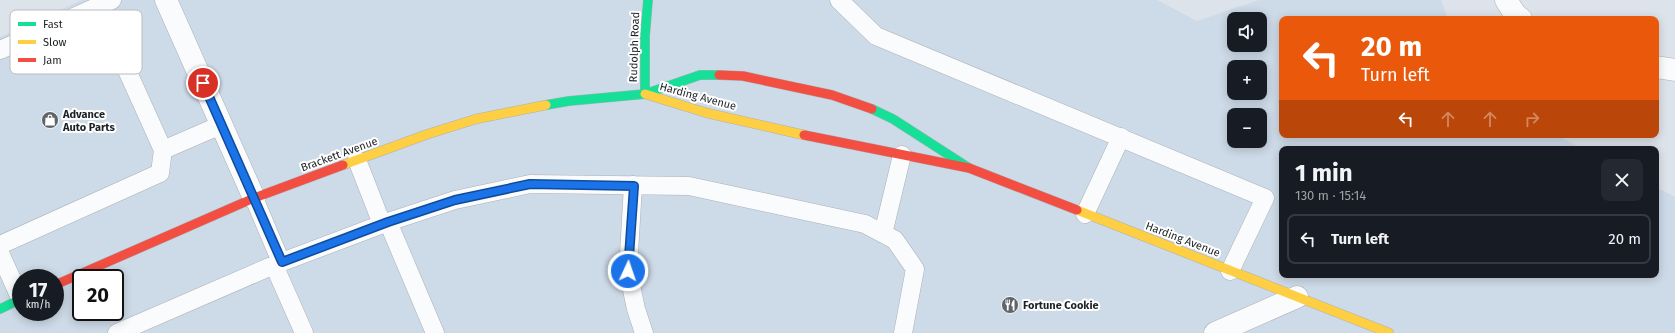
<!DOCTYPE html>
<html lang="en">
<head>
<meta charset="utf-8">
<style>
  :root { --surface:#171b24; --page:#242831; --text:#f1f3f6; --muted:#9ea1a6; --line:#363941 }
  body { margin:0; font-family:"Fira Sans",sans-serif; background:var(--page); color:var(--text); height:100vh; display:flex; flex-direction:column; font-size:15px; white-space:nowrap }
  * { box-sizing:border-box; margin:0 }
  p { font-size:13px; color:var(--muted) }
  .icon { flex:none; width:22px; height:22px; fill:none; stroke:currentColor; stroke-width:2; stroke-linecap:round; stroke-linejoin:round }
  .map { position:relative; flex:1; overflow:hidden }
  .sheet { position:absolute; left:1279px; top:146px; width:380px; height:132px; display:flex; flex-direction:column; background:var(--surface); border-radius:8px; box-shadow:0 2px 10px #0003 }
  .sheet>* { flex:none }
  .guide { position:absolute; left:1279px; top:16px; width:380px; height:122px; border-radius:8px; box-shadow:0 2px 10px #0003; background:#ea580c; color:#fff; overflow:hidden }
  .fabs { position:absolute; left:1227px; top:12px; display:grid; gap:8px }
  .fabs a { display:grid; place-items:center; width:40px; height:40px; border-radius:8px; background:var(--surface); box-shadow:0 2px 10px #0003; font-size:20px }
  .speed { position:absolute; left:12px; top:269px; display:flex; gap:8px; font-size:20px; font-weight:700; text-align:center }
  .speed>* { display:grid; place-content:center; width:52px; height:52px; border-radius:50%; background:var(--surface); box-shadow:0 2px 10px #0003; line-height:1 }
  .speed small { font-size:10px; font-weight:400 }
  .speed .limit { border:2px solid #111; border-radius:6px; background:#fff; color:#111 }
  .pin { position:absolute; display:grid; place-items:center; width:34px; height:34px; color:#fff; margin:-17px; border:2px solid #fff; border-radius:50%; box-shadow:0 1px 4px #0007 }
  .me { position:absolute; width:44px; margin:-22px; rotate:3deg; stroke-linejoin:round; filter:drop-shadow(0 0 3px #0008) }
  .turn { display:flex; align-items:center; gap:14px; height:84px; padding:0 16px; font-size:18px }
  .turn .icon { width:52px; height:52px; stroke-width:2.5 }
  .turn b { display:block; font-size:28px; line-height:34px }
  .lanes { display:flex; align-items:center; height:38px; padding:0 16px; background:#0003; justify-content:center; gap:20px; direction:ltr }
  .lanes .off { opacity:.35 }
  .round { display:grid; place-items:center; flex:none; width:42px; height:42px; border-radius:8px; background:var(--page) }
  .summary { display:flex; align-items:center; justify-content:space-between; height:68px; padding:0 16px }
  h1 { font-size:24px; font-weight:700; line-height:30px }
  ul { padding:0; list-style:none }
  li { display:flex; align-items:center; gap:12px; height:50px; margin:0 8px 6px; padding:0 8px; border:2px solid var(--line); border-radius:8px }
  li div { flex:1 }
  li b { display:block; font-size:15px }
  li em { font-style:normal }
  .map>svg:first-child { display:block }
  .built { fill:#cddae7; fill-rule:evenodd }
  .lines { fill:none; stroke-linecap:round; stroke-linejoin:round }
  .lane-casing { stroke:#acb1b6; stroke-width:19 }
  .street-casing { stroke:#acb1b6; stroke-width:23 }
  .fast-casing { stroke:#acb1b6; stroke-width:10 }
  .slow-casing { stroke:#acb1b6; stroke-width:10 }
  .jam-casing { stroke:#acb1b6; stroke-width:10 }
  .lane { stroke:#fafbfc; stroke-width:18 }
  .street { stroke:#fafbfc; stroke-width:22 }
  .fast { stroke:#16e098; stroke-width:9 }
  .slow { stroke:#ffcf43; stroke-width:9 }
  .jam { stroke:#f24e42; stroke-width:9 }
  .route-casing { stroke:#114b97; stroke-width:10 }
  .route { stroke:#1a73e8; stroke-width:7 }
  .labels { text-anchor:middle; stroke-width:4; stroke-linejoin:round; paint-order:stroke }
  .street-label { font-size:11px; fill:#1c2125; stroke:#fff }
  .poi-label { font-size:11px; font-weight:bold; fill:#1c2125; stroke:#fff; text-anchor:start }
  .key { fill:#fff; stroke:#bbbcbe; stroke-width:1 }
  .key-label { font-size:11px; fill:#1c2125 }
</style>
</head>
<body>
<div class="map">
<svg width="1675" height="333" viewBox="0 0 1675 333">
  <rect width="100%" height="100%" fill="#dde3ea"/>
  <path class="built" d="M 82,0 L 1157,0 L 1197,21 L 1259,0 L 1441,0 L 1448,19 L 1282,19 L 1282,135 L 1556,135 L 1583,149 L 1282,149 L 1282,275 L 1656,275 L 1656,187 L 1675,197 L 1675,333 L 0,333 L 0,37 ZM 1234,19 L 1260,19 L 1260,45 L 1234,45 ZM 1234,67 L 1260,67 L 1260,93 L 1234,93 ZM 1234,115 L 1260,115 L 1260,141 L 1234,141 ZM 21,278 L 55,278 L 55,312 L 21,312 ZM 81,278 L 115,278 L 115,312 L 81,312 Z"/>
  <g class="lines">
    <g class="lane-casing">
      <path id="lane" d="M 839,0 L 876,36 L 1265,198 L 1230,271
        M 98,6 L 163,150 L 221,125
        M 0,50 L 112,0
        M 357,160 L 382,224
        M 633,185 L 628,271 L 636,309 L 644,333
        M 254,198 L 281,262
        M 1085,214 L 1121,137
        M 388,222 L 435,333
        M 883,234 L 902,155
        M 0,245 L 160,173 L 163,150
        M 0,253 L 21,300
        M 274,265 L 388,222 L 455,200 L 530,184 L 689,186 L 865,224 L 895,240 L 915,269 L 903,333
        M 117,333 L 274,265 L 304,333"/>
    </g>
    <g class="street-casing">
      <path id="street" d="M 166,0 L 254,198
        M 1506,0 L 1515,14 L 1521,19
        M 1656,67 L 1675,70
        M 1215,333 L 1297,297"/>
    </g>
    <g class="fast-casing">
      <path id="fast" d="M 645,94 L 645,36 L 648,0
        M 546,105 L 569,101 L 645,94 L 700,75 L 719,75
        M 872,109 L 893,119 L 969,168
        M 0,309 L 21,299"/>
    </g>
    <g class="slow-casing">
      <path id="slow" d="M 645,94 L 707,113 L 804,135
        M 343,165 L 428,134 L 476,119 L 546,105
        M 1077,210 L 1389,333"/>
    </g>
    <g class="jam-casing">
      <path id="jam" d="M 719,75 L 743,76 L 832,95 L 872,109
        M 804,135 L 969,168 L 1077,210
        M 55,285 L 254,198 L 343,165"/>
    </g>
    <use href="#lane" class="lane"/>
    <use href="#street" class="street"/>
    <use href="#fast" class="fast"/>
    <use href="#slow" class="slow"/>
    <use href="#jam" class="jam"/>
  </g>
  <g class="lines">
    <g class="route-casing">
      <path id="route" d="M 203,83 L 282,262 L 388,222 L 455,200 L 530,184 L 634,186 L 628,271"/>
    </g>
    <use href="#route" class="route"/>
  </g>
  <defs>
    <g id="shop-disc" transform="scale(0.9)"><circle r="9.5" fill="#60656a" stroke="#fff"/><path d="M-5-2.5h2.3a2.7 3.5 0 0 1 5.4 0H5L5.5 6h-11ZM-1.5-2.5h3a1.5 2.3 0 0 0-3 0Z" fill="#fff"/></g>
    <g id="restaurant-disc" transform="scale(0.9)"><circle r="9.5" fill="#60656a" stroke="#fff"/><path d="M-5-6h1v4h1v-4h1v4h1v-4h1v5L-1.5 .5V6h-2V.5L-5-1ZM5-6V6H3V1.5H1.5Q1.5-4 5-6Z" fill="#fff"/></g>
  </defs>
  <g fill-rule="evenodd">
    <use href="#shop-disc" x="50" y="120"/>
    <use href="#restaurant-disc" x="1010" y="305"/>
  </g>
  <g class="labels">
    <g class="street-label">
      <text transform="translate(634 47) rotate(-88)" y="4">Rudolph Road</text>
      <text transform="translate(698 96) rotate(15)" y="4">Harding Avenue</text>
      <text transform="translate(339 154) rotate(-20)" y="4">Brackett Avenue</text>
      <text transform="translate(1183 239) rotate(21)" y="4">Harding Avenue</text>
    </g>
    <g class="poi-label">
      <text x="63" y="118">Advance<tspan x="63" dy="13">Auto Parts</tspan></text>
      <text x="1023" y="309">Fortune Cookie</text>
    </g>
  </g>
  <rect x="10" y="10" width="132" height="64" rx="6" class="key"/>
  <rect x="18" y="22" width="18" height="4" fill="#16e098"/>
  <rect x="18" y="40" width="18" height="4" fill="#ffcf43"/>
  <rect x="18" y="58" width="18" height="4" fill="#f24e42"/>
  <g class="key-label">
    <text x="43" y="28">Fast</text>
    <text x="43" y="46">Slow</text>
    <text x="43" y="64">Jam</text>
  </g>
</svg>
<div class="fabs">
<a><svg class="icon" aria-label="sound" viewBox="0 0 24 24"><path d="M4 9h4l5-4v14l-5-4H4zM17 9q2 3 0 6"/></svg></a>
<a>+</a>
<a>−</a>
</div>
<div class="speed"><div>17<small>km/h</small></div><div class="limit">20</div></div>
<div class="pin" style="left:203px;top:83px;background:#d93025"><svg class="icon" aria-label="arrive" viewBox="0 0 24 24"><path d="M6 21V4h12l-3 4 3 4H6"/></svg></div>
<svg class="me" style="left:628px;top:271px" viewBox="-20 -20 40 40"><circle r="17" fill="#1a73e8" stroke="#fff" stroke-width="3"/><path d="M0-11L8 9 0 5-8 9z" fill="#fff"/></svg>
<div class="guide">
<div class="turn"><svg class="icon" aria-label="left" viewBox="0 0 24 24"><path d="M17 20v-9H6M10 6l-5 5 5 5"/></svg><div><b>20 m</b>Turn left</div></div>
<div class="lanes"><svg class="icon" aria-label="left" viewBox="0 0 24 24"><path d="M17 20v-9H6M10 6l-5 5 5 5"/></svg><svg class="icon off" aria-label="ahead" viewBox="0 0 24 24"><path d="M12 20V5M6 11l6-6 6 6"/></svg><svg class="icon off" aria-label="ahead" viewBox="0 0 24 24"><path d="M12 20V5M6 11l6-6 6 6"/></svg><svg class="icon off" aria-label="right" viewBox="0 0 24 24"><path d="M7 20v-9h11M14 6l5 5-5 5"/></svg></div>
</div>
<section class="sheet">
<div class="summary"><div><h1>1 min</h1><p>130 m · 15:14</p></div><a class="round"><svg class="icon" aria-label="close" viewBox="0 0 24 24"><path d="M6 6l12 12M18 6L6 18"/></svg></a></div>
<ul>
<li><svg class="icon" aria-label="left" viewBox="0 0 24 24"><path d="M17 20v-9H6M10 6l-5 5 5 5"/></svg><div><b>Turn left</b></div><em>20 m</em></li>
</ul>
</section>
</div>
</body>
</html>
